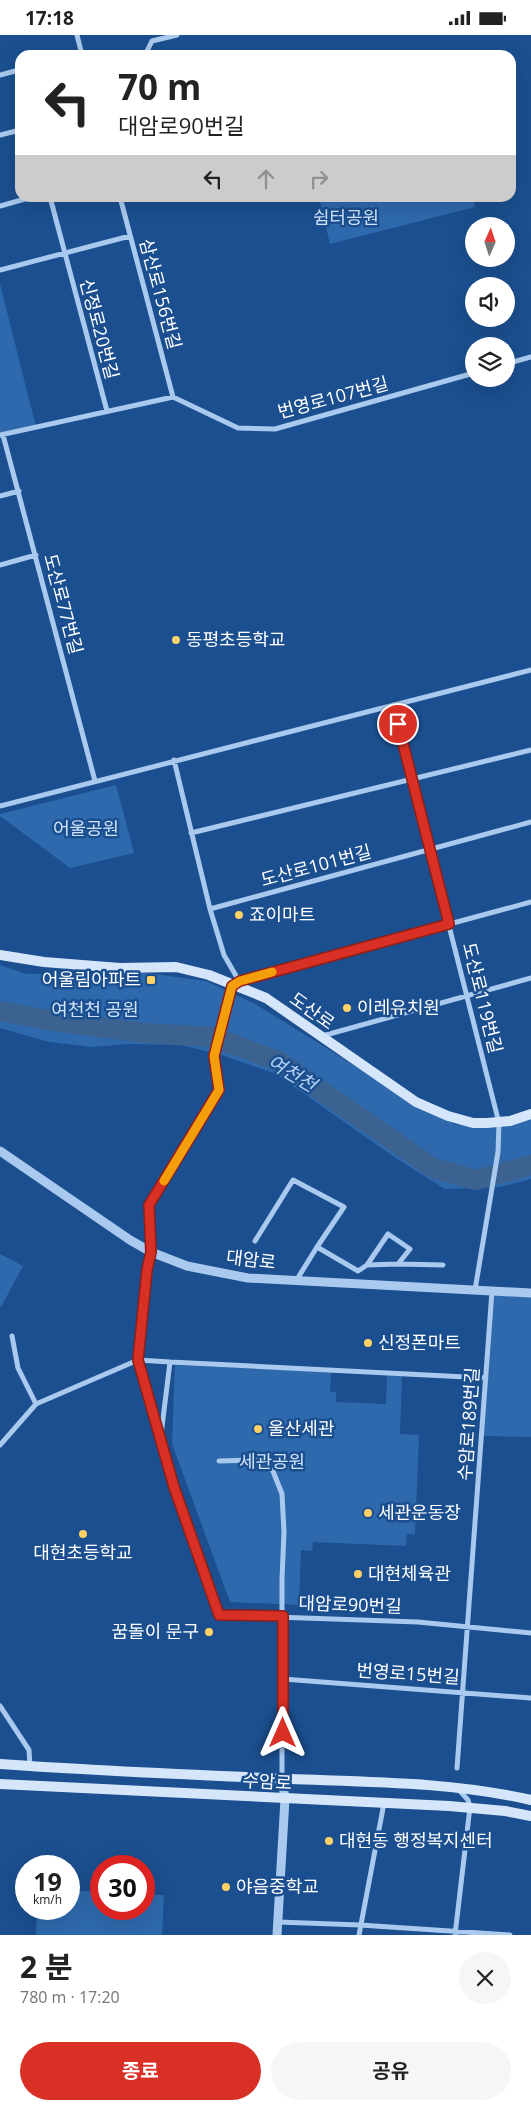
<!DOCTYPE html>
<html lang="ko">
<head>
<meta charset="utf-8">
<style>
  :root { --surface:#fff; --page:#f6f6f6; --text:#222; --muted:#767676; --accent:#d93025 }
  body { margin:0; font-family:"Open Sans","Noto Sans KR",sans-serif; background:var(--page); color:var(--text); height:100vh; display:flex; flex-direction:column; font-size:19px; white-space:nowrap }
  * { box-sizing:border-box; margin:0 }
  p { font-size:16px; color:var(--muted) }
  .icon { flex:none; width:28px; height:28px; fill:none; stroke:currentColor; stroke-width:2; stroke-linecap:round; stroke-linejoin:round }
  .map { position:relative; height:1900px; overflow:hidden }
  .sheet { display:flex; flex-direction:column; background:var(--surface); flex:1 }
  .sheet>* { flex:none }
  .top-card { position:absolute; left:15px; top:15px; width:501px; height:152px; border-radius:15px; box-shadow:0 5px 20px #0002; background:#fff; color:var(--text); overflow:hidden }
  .needle { width:32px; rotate:3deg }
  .buttons { position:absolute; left:465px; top:182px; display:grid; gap:10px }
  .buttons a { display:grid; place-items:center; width:50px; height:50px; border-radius:50%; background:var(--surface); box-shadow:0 5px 20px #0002; font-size:25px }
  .speed { position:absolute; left:15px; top:1820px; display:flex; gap:10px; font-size:25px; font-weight:700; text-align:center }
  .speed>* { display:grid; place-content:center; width:65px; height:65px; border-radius:50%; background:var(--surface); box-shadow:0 5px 20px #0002; line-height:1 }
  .speed small { font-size:12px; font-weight:400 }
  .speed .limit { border:8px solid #d22; background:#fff; color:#111 }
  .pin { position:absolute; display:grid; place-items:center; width:42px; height:42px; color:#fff; margin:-21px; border:2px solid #fff; border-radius:50%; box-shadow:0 1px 5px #0007 }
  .me { position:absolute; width:55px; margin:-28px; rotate:0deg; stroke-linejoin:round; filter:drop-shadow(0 0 4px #0008) }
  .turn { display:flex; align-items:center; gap:18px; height:105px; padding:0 20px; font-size:22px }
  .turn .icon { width:65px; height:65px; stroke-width:2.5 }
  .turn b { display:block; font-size:35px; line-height:42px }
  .lanes { display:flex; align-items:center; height:48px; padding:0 20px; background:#0003; justify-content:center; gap:25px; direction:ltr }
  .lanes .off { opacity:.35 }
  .round { display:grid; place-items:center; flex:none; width:52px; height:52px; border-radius:26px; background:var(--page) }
  .headline { display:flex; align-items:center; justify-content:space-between; height:85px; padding:0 20px }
  h1 { font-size:30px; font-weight:700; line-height:38px }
  .action { display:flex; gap:10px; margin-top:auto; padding:10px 20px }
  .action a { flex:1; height:58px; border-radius:30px; background:var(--accent); color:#fff; font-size:20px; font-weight:700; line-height:58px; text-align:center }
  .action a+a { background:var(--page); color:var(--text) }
  .status { display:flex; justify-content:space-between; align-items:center; height:35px; padding:0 25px; background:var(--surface); direction:ltr }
  .status svg { height:14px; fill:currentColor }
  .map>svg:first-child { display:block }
  .green { fill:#2e69ad }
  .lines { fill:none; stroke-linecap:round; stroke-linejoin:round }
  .river { stroke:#3c6290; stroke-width:20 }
  .minor { stroke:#a9c9ee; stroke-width:5 }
  .tertiary { stroke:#a9c9ee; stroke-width:9 }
  .secondary { stroke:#d6e6fa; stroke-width:10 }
  .route-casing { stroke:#8d1f18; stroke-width:12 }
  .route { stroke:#d93025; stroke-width:9 }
  .slow { stroke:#f59e0b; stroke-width:9 }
  .poi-dot { fill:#ffd166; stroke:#1b4f8f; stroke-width:2 }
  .labels { text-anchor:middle; stroke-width:5; stroke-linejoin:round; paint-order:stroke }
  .park-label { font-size:18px; fill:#cfe3fa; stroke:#1b4f8f }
  .street-label { font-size:18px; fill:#fff; stroke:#1b4f8f }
  .poi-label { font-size:18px; fill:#fff; stroke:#1b4f8f; text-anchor:start }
  .water-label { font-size:19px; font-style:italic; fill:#b5d3f5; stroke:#1b4f8f }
</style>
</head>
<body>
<div class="status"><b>17:18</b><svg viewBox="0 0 49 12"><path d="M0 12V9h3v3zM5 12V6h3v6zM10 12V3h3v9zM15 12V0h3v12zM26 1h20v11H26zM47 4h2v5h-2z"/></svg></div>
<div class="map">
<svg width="531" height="1900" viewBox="0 0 531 1900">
  <rect width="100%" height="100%" fill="#1b4f8f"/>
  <path class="green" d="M 319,163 L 473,163 L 475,172 L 330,209 Z
    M 0,249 L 36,392 L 0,401 Z
    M 116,750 L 134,818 L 70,833 L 0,781 L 0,779 Z
    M 0,930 L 27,939 L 147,938 L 206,946 L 255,969 L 375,1043 L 454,1089 L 490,1093 L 515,1089 L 531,1083 L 531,1144 L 500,1152 L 445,1154 L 394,1122 L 276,1039 L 222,1020 L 181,1010 L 129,1009 L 92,1012 L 49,1007 L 0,993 Z
    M 0,1219 L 23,1231 L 1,1272 L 0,1271 Z
    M 492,1256 L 531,1258 L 531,1402 L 481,1401 Z
    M 175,1330 L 331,1337 L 330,1357 L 336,1357 L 336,1367 L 386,1369 L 387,1340 L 402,1341 L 400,1399 L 419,1400 L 415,1499 L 407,1499 L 406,1511 L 313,1507 L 312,1516 L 301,1515 L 299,1570 L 230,1567 L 172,1409 Z
    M 69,1855 L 101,1857 L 101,1874 L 144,1874 L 144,1859 L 164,1860 L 162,1900 L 36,1900 L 37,1874 L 69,1874 Z"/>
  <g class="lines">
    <path class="river" d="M 0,976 L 60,987 L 146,998 L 213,1002 L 278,1026 L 433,1133 L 476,1145 L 531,1130"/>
    <path class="minor" d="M 77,0 L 82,20
      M 145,20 L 152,6 L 177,0
      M 0,40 L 15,36 L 20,39
      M 0,100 L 20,95
      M 50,162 L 107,376
      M 120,162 L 173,362
      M 0,171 L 32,162
      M 0,235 L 130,201
      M 506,329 L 531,322
      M 173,362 L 238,393 L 275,394 L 474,338
      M 0,400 L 173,362
      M 3,400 L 95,746
      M 0,461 L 19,456
      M 0,530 L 36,520
      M 393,670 L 499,1088 L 498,1117 L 475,1255
      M 174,725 L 210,874 L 224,920 L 239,946 L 232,951 L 214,1021 L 219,1055 L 149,1170 L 151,1217 L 147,1235 L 138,1325 L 175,1452 L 219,1580 L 418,1587 L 531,1598
      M 0,771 L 531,635
      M 191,798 L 531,715
      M 210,874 L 531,787
      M 239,946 L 531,867
      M 322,1001 L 531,943
      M 255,1206 L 293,1145 L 344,1172 L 317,1212
      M 367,1230 L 398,1229
      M 296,1246 L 317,1212 L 358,1236 L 367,1230 L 388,1199 L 410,1214 L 398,1229 L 443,1230
      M 12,1301 L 18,1333 L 36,1369
      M 170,1327 L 486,1343
      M 0,1410 L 36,1369 L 138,1325 L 170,1327 L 161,1400
      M 219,1426 L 258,1425 L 273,1436 L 282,1459 L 284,1497 L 282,1544 L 282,1744
      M 283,1644 L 531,1663
      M 0,1671 L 29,1715 L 30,1731
      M 457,1733 L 492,1256
      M 278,1887 L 360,1890 L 510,1900
      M 359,1900 L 384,1768
      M 455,1900 L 470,1772 L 468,1765 L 459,1755"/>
    <path class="tertiary" d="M 0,1116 L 130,1205 L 151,1217 L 187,1231 L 248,1243 L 531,1258
      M 277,1900 L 285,1764 L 282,1744"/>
    <path class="secondary" d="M 0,920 L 44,927 L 120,933 L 176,932 L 209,940 L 266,963 L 416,1067 L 448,1081 L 473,1088 L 487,1088 L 510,1086 L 531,1079
      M 0,1729 C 97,1736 194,1740 291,1744 C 371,1747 452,1747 531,1765
      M 0,1749 L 449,1771 L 505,1776 L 531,1781"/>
  </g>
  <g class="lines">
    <g class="route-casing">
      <path id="route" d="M 283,1698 L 283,1581 L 219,1580 L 174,1452 L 138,1325 L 147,1235 L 151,1217 L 149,1170 L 219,1055 L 214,1021 L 232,951 L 240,946 L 449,889 L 398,689"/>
    </g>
    <use href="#route" class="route"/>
    <path class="slow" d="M 164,1146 L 219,1055 L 214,1021 L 232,951 L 240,946 L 272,937"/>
  </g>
  <g class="poi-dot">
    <circle cx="176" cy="605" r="5"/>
    <circle cx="239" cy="880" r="5"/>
    <rect x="146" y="940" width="10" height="10" rx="2.5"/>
    <circle cx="347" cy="973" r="5"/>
    <circle cx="368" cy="1308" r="5"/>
    <circle cx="258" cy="1394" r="5"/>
    <circle cx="368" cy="1478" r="5"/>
    <circle cx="83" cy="1499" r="5"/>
    <circle cx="358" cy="1539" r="5"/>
    <circle cx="209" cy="1597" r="5"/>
    <circle cx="329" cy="1806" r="5"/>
    <circle cx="226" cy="1852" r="5"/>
  </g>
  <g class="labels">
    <g class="park-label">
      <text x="346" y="189">쉼터공원</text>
      <text x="86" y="800">어울공원</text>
      <text x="95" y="981">여천천 공원</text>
      <text x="272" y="1433">세관공원</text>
    </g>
    <g class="street-label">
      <text transform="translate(160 259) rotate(75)" y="6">삼산로156번길</text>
      <text transform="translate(99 294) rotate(75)" y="6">신정로20번길</text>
      <text transform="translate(333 363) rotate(-15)" y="6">번영로107번길</text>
      <text transform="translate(63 569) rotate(75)" y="6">도산로77번길</text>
      <text transform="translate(316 831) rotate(-15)" y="6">도산로101번길</text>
      <text transform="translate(482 963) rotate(76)" y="6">도산로119번길</text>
      <text transform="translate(312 976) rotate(35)" y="6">도산로</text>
      <text transform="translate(251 1225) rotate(7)" y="6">대암로</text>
      <text transform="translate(469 1389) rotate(-86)" y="6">수암로189번길</text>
      <text transform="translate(350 1570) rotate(2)" y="6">대암로90번길</text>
      <text transform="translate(408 1639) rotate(4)" y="6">번영로15번길</text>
      <text transform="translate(267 1747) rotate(3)" y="6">수암로</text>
    </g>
    <g class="poi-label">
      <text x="186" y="611">동평초등학교</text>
      <text x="249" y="886">죠이마트</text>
      <text x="141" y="951" text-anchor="end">어울림아파트</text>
      <text x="357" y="979">이레유치원</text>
      <text x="378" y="1314">신정폰마트</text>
      <text x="268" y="1400">울산세관</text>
      <text x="378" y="1484">세관운동장</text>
      <text x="83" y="1524" text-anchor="middle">대현초등학교</text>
      <text x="368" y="1545">대현체육관</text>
      <text x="199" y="1603" text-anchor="end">꿈돌이 문구</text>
      <text x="339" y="1812">대현동 행정복지센터</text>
      <text x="236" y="1858">야음중학교</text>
    </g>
    <g class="water-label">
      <text transform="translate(292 1038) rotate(31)" y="7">여천천</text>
    </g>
  </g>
</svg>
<div class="buttons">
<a><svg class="needle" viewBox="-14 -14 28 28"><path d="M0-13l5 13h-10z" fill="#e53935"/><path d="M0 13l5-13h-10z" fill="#767676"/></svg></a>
<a><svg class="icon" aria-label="sound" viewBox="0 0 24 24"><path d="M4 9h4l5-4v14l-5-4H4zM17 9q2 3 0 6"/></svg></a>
<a><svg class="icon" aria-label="layers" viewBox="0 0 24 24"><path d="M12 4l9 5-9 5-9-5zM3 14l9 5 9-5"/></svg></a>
</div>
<div class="speed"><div>19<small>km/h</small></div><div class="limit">30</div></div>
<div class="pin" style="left:398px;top:689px;background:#d93025"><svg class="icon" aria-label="arrive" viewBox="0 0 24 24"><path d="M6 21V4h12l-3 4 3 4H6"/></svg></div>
<svg class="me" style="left:283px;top:1698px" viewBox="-20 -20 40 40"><path d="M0-17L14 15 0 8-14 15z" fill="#d93025" stroke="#fff" stroke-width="4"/></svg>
<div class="top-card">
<div class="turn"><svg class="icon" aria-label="left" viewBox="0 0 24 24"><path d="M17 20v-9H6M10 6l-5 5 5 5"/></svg><div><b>70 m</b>대암로90번길</div></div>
<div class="lanes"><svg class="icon" aria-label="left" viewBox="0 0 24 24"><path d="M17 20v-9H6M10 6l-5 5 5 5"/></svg><svg class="icon off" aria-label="ahead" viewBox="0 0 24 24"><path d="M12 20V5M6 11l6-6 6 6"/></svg><svg class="icon off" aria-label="right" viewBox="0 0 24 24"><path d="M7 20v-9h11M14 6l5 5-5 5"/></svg></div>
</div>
</div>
<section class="sheet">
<div class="headline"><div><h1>2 분</h1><p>780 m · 17:20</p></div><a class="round"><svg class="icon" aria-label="close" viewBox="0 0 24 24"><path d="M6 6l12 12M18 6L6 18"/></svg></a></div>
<div class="action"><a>종료</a><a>공유</a></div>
</section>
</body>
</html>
